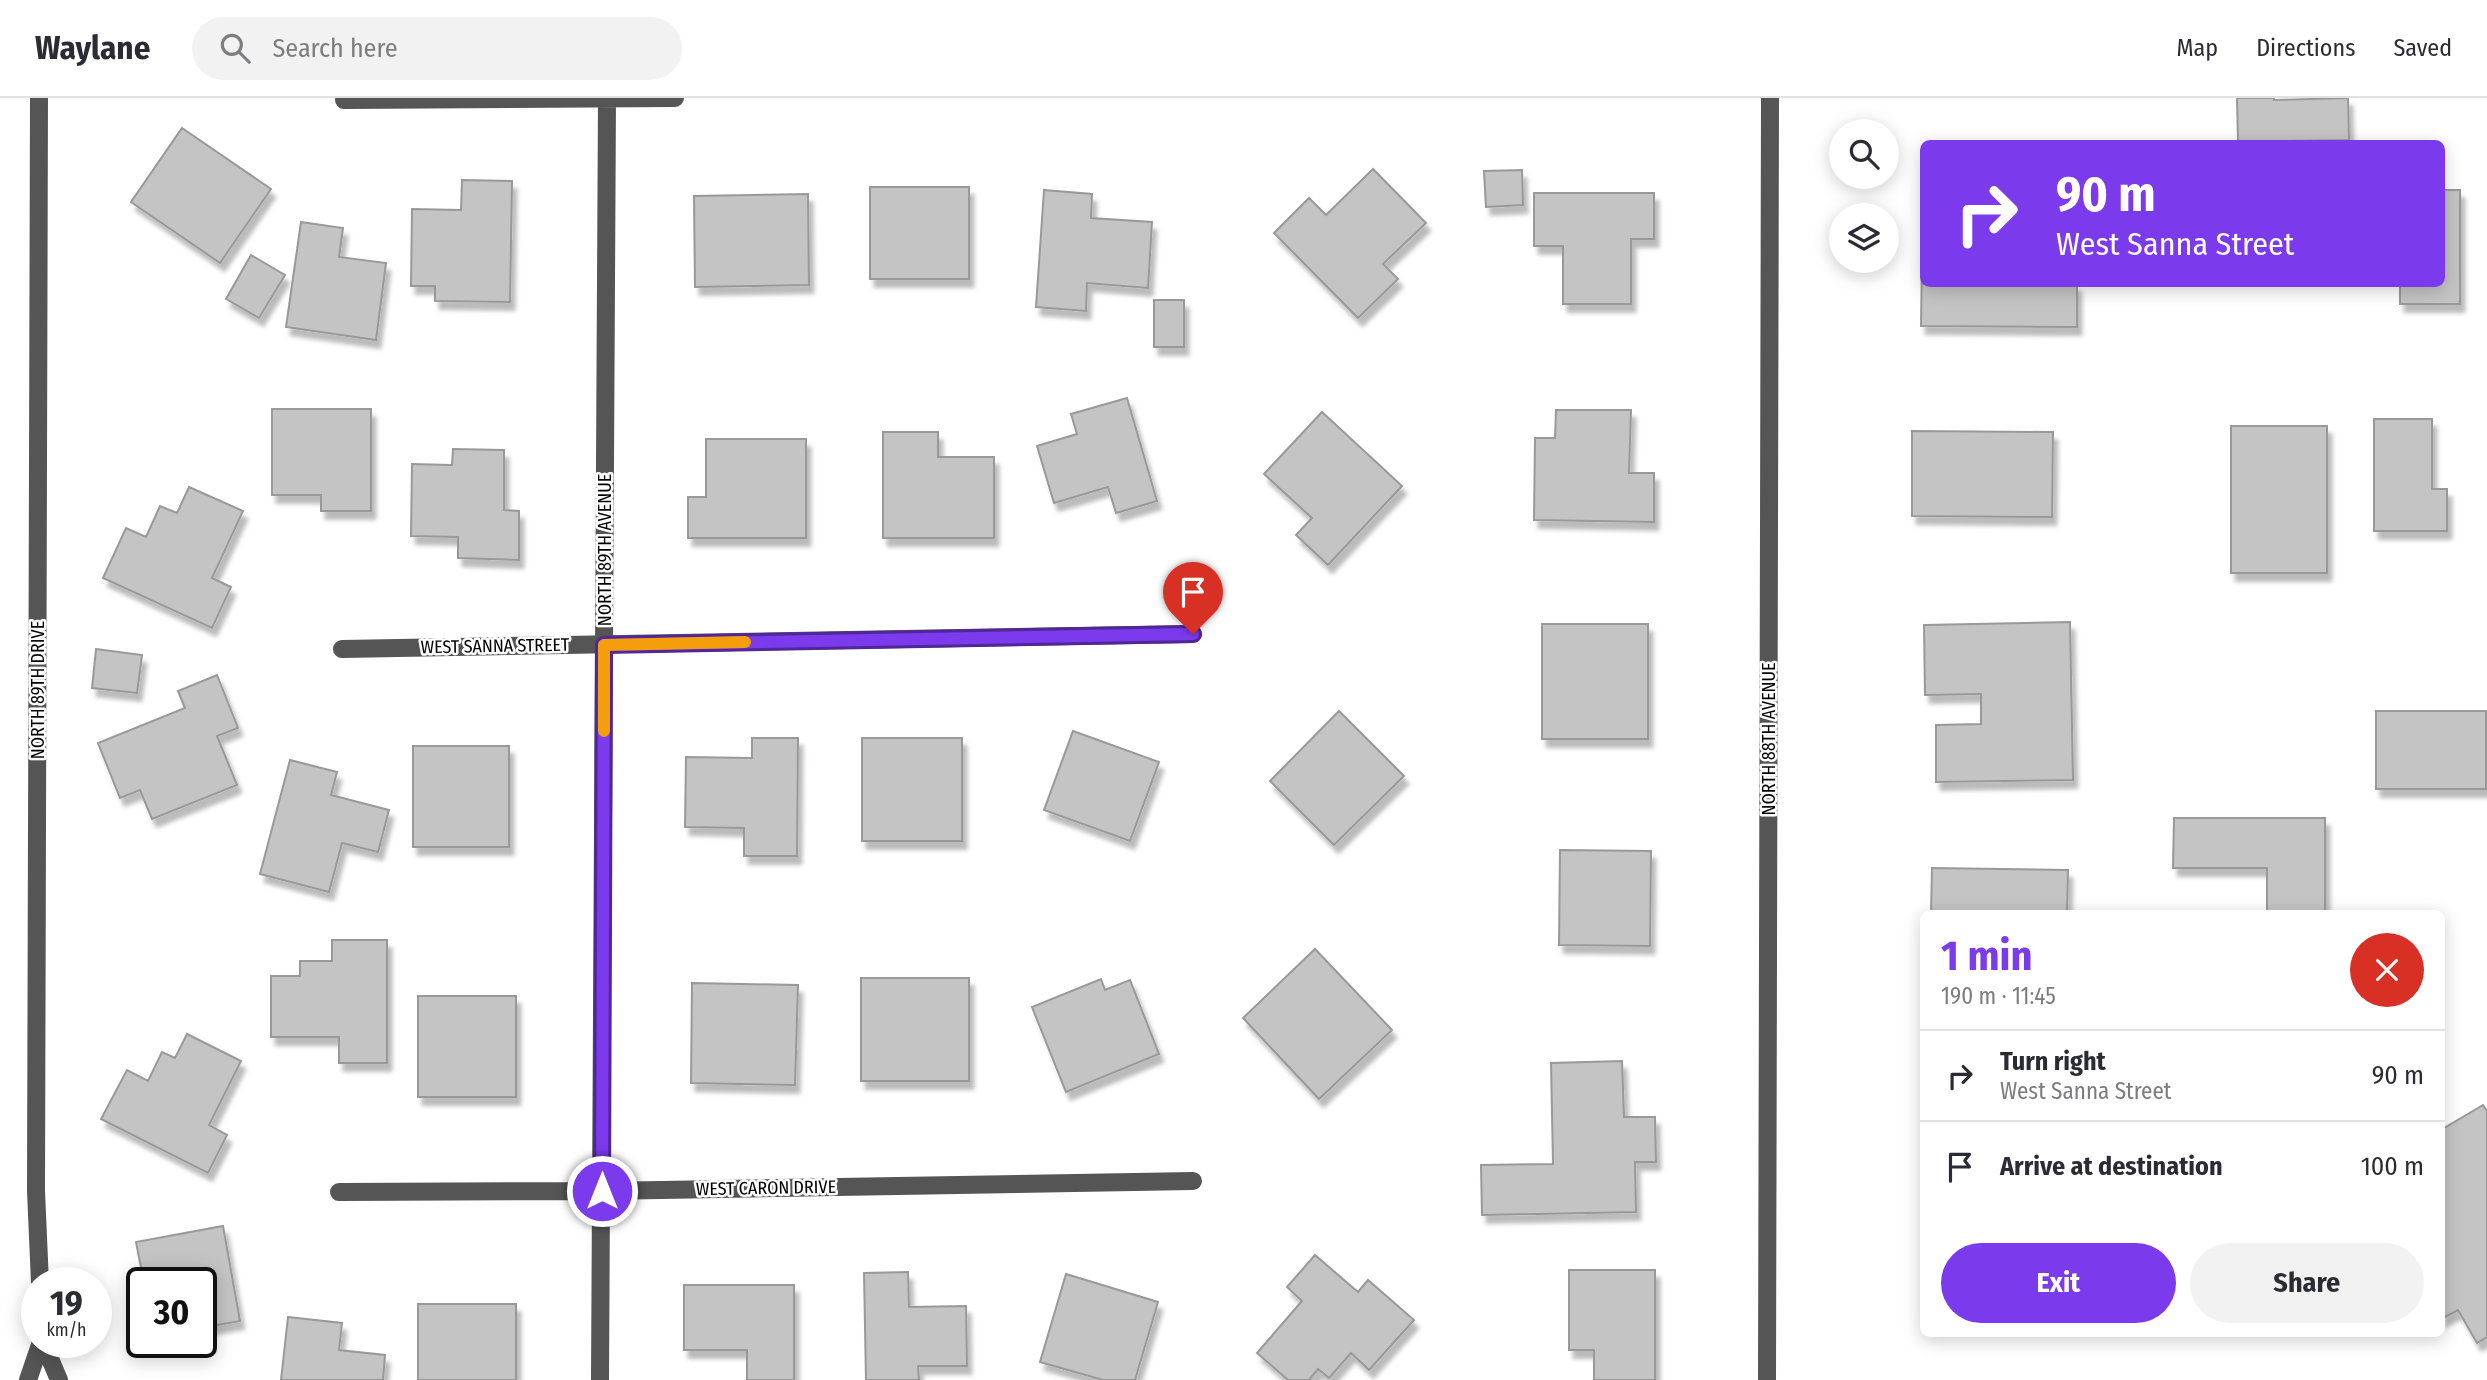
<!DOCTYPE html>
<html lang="en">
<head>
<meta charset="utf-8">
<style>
  :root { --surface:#fff; --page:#f2f2f3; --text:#2b2b33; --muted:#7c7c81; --line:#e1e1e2; --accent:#7c3aed }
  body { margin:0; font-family:"Fira Sans Condensed",sans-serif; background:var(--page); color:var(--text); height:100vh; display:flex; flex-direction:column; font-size:26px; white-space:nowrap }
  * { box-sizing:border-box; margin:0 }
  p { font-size:23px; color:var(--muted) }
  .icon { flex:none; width:38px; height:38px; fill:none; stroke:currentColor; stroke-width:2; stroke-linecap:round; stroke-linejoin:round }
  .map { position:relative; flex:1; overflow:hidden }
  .side { position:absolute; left:1920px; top:812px; width:525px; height:427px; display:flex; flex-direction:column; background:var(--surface); border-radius:10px; box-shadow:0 4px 18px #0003 }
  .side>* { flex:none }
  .hud { position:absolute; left:1920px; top:42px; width:525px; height:147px; border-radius:10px; box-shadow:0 4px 18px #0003; background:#7c3aed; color:#fff; overflow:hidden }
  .controls { position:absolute; left:1829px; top:21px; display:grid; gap:14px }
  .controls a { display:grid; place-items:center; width:70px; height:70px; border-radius:50%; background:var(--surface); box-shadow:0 4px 18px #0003; font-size:35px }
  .speed { position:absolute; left:21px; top:1169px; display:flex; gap:14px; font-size:35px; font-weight:700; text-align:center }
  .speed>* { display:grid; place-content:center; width:91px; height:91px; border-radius:50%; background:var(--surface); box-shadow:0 4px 18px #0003; line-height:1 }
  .speed small { font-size:18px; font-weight:400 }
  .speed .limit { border:4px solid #111; border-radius:10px; background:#fff; color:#111 }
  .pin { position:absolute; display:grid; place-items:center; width:60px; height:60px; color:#fff; margin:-72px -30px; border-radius:50% 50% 50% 0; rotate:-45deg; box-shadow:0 0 7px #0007 }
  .pin .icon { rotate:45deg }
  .me { position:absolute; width:77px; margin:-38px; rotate:0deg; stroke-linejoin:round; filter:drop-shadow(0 0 5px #0008) }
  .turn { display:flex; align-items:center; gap:24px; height:147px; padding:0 21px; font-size:32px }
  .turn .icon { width:91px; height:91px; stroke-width:2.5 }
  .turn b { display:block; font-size:49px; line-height:60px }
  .round { display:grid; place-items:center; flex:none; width:74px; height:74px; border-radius:37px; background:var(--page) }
  .overview { display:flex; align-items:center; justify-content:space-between; height:119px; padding:0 21px }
  h1 { font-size:42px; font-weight:700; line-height:52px; color:var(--accent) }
  .action { display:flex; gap:14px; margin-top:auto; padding:14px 21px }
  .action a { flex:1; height:80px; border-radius:42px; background:var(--accent); color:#fff; font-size:28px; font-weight:700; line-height:80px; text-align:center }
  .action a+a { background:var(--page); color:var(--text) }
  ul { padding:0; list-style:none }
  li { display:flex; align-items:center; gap:21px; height:91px; padding:0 21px; border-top:2px solid var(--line) }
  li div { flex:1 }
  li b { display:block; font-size:26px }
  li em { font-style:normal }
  header { display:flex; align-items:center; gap:42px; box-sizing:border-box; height:98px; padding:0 35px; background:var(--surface); border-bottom:2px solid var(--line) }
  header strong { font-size:33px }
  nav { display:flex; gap:38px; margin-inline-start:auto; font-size:24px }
  .search { width:490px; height:63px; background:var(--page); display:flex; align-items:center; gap:18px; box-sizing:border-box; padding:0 24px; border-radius:38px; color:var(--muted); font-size:26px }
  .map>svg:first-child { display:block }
  .building { fill:#c4c4c4; stroke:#999; stroke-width:2; filter:url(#shadow) }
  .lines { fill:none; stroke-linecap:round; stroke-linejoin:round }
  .minor { stroke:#555; stroke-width:18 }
  .route-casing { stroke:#51269a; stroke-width:18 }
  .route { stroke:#7c3aed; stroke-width:12 }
  .slow { stroke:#f59e0b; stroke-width:12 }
  .labels { text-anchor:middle; stroke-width:5; stroke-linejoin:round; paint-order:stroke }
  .street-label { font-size:18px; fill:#000; stroke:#fff }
</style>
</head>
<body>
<header>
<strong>Waylane</strong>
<div class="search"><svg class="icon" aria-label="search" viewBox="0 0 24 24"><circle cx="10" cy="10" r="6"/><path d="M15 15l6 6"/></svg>Search here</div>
<nav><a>Map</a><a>Directions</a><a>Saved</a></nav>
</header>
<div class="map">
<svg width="2487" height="1282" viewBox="0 0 2487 1282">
  <defs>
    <filter id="shadow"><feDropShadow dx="4.5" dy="8" stdDeviation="2" flood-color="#0004"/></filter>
  </defs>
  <rect width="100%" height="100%" fill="#fff"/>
  <path class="building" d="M 2237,0 L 2274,0 L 2274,2 L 2348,0 L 2349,42 L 2238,44 Z
    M 182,30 L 271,91 L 220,165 L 131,104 Z
    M 1373,71 L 1426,125 L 1383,166 L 1398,181 L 1358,220 L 1274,135 L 1309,100 L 1326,117 Z
    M 1522,72 L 1523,107 L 1486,109 L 1484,73 Z
    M 462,82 L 512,83 L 510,204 L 435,203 L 435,188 L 411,188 L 412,111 L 461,112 Z
    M 870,89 L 969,89 L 969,181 L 870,181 Z
    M 1044,92 L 1092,96 L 1091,120 L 1152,124 L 1148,190 L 1087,185 L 1086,213 L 1036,209 Z
    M 2441,92 L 2460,92 L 2460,206 L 2400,206 L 2400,186 L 2441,186 Z
    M 1534,95 L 1654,95 L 1654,141 L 1631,141 L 1631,206 L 1563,206 L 1563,148 L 1534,148 Z
    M 808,96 L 809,187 L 695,189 L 694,98 Z
    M 301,124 L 343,130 L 339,159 L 386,165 L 376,242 L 286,229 Z
    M 251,157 L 285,177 L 259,220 L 226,201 Z
    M 1922,158 L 1923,186 L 2077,186 L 2077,229 L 1921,228 Z
    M 1154,202 L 1184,202 L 1184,249 L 1154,249 Z
    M 1127,300 L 1157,403 L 1116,415 L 1108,389 L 1054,405 L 1037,348 L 1077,336 L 1071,316 Z
    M 272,311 L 371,311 L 371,413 L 321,413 L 321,397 L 272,397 Z
    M 1556,312 L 1631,312 L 1629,375 L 1654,375 L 1654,424 L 1534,422 L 1535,340 L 1555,340 Z
    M 1322,314 L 1402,388 L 1328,467 L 1296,437 L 1312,420 L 1264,376 Z
    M 2374,321 L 2432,321 L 2432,391 L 2447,391 L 2447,433 L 2374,433 Z
    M 2231,328 L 2327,328 L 2327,475 L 2231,475 Z
    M 1912,333 L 2053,334 L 2052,419 L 1912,418 Z
    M 883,334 L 938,334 L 938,359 L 994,359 L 994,440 L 883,440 Z
    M 706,341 L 806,341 L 806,440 L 688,440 L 688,399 L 706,399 Z
    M 453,351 L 504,352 L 504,412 L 519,413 L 519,462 L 458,460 L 458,439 L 411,438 L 412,366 L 452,367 Z
    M 189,389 L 243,413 L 212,480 L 231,489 L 212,530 L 103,480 L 126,430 L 146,439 L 160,408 L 177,415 Z
    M 2070,524 L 2073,682 L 1936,684 L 1936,627 L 1981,626 L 1981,596 L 1925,597 L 1924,527 Z
    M 1542,526 L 1648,526 L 1648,641 L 1542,641 Z
    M 96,551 L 142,557 L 137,595 L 92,590 Z
    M 217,577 L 238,630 L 217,638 L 237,687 L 152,721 L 140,692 L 120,700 L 98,645 L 185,610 L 178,593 Z
    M 1339,613 L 1404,678 L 1334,747 L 1270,683 Z
    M 2376,613 L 2486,613 L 2486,691 L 2376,691 Z
    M 1073,633 L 1159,664 L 1130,743 L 1044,712 Z
    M 752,640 L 798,640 L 797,758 L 744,758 L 744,730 L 685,729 L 686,659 L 752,660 Z
    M 862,640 L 962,640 L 962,743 L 862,743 Z
    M 413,648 L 509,648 L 509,749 L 413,749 Z
    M 290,662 L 337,674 L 331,697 L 389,712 L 378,754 L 342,745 L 329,794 L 260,776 Z
    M 2174,720 L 2325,720 L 2325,816 L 2267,816 L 2267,770 L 2173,770 Z
    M 1560,752 L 1651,753 L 1650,848 L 1559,847 Z
    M 1932,770 L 2068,772 L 2067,816 L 1931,816 Z
    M 332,842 L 387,842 L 387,965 L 339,965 L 339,939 L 271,939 L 271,878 L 300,878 L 300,863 L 332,863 Z
    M 1315,851 L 1392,932 L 1319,1001 L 1243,920 Z
    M 861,880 L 969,880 L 969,983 L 861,983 Z
    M 1101,881 L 1105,892 L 1130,882 L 1159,956 L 1066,994 L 1032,909 Z
    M 692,885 L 798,887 L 795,987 L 691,985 Z
    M 418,898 L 516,898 L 516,999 L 418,999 Z
    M 187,936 L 241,963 L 209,1027 L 227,1037 L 208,1075 L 101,1021 L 127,972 L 148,983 L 162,954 L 175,960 Z
    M 1622,963 L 1624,1019 L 1655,1019 L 1656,1064 L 1635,1064 L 1636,1114 L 1482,1117 L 1481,1067 L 1553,1066 L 1551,965 Z
    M 2483,1007 L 2487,1013 L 2487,1239 L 2477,1245 L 2458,1212 L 2441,1221 L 2441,1025 L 2444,1030 Z
    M 223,1128 L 240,1223 L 201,1230 L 201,1185 L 144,1185 L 136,1144 Z
    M 1315,1157 L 1358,1194 L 1368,1182 L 1414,1222 L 1369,1272 L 1351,1255 L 1329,1280 L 1318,1271 L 1309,1282 L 1288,1282 L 1257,1255 L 1302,1203 L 1287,1189 Z
    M 1569,1172 L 1655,1172 L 1655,1282 L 1594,1282 L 1594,1252 L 1569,1252 Z
    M 908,1174 L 909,1209 L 966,1208 L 967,1268 L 918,1268 L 919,1282 L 866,1282 L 864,1175 Z
    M 1066,1176 L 1158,1204 L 1135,1282 L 1103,1282 L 1040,1264 Z
    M 684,1187 L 794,1187 L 794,1282 L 747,1282 L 747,1252 L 684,1252 Z
    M 418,1206 L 516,1206 L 516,1282 L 418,1282 Z
    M 288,1219 L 342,1225 L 339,1252 L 385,1257 L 383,1282 L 281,1282 Z"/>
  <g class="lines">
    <path class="minor" d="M 39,0 L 36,1093 L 40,1185
      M 344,2 L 675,0
      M 342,551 L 1193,536
      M 339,1094 L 602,1093 L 1193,1083
      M 43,1244 L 59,1282
      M 28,1282 L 41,1244
      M 600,1282 L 607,0
      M 1767,1282 L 1770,0"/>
  </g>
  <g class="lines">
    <g class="route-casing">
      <path id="route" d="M 602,1093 L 604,547 L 1193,536"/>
    </g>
    <use href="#route" class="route"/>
    <path class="slow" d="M 604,633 L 604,547 L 745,544"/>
  </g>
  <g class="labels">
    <g class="street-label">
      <text transform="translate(605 452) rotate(-90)" y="6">NORTH 89TH AVENUE</text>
      <text transform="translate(495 548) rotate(-1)" y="6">WEST SANNA STREET</text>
      <text transform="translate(38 592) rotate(-90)" y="6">NORTH 89TH DRIVE</text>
      <text transform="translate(1769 641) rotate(-90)" y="6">NORTH 88TH AVENUE</text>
      <text transform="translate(766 1090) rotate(-1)" y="6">WEST CARON DRIVE</text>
    </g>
  </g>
</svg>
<div class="controls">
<a><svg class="icon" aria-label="search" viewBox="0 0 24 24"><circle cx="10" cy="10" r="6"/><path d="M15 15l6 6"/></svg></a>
<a><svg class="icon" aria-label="layers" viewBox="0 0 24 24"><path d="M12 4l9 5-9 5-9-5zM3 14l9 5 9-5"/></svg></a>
</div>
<div class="speed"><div>19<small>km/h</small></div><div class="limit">30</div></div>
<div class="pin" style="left:1193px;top:536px;background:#d93025"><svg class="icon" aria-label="arrive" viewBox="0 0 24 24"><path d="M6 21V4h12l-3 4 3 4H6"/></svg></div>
<svg class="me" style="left:602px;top:1093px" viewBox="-20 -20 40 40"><circle r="17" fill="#7c3aed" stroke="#fff" stroke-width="3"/><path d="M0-11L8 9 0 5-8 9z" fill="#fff"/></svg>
<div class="hud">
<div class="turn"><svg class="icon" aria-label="right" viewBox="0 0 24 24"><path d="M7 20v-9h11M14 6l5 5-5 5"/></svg><div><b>90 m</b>West Sanna Street</div></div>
</div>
<section class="side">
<div class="overview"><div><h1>1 min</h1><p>190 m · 11:45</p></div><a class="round" style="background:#d93025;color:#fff"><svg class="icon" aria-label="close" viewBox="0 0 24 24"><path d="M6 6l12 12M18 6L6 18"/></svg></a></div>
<ul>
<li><svg class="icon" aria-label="right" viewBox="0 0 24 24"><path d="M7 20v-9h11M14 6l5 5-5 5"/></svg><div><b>Turn right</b><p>West Sanna Street</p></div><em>90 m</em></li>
<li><svg class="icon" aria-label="arrive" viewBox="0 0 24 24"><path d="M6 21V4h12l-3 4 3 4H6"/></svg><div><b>Arrive at destination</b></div><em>100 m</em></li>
</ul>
<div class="action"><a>Exit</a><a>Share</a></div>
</section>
</div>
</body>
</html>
